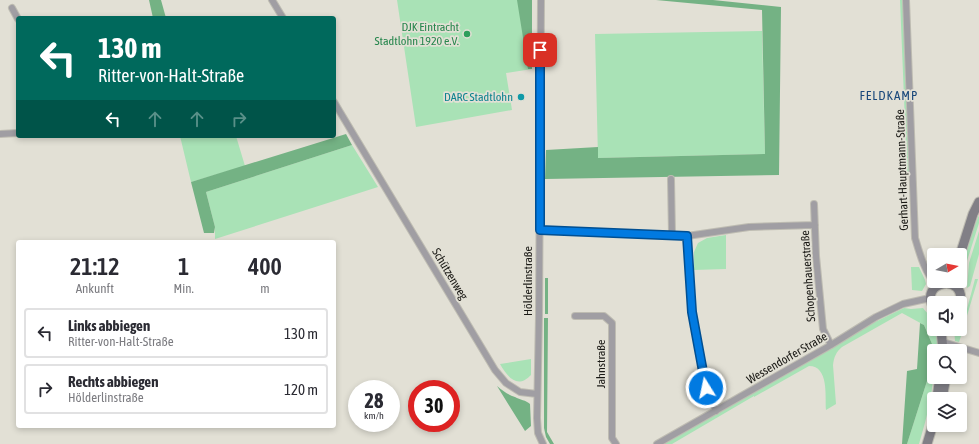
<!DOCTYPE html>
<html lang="de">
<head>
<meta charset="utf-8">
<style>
  :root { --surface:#fff; --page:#f7f7f7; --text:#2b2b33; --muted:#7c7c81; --line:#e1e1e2 }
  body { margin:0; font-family:"Asap Condensed",sans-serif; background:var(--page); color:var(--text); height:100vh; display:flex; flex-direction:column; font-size:15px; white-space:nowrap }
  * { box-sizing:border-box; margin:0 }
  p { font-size:13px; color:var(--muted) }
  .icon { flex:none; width:22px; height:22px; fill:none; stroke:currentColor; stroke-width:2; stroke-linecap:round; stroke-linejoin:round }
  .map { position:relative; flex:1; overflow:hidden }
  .details { position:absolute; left:16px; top:240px; width:320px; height:188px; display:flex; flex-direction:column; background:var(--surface); border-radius:4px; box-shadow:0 2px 6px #0003 }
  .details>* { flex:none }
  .guide { position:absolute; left:16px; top:16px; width:320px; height:122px; border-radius:4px; box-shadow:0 2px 6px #0003; background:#00695c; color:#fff; overflow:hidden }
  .needle { width:26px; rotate:80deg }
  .tools { position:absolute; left:927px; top:248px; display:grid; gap:8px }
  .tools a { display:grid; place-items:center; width:40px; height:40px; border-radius:4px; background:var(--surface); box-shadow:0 2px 6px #0003; font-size:20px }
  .speed { position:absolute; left:348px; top:380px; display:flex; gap:8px; font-size:20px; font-weight:700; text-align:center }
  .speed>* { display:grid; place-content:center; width:52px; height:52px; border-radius:50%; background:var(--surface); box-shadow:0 2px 6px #0003; line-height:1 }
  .speed small { font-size:10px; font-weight:400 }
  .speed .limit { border:6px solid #d22; background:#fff; color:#111 }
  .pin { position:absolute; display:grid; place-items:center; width:34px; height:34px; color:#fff; margin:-17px; border-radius:8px; box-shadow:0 2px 6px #0006 }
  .me { position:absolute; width:44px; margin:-22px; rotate:350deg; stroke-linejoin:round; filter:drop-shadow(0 0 3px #0008) }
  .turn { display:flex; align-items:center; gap:14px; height:84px; padding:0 16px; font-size:18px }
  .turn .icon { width:52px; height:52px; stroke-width:2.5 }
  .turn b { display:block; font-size:28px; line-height:34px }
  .lanes { display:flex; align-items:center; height:38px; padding:0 16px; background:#0003; justify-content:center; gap:20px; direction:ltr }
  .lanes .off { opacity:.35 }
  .eta { display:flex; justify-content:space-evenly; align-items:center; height:68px; text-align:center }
  .eta b { font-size:24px; font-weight:600; line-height:28px }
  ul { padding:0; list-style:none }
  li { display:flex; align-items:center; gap:12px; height:50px; margin:0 8px 6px; padding:0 8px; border:2px solid var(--line); border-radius:4px }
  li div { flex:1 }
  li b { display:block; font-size:15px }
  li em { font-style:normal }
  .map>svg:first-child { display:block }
  .green { fill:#a9e2b6 }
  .forest { fill:#74b284 }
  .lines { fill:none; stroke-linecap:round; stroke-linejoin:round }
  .street-casing { stroke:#bebcb2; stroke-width:8 }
  .secondary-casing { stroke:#bebcb2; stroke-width:11 }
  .street { stroke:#a09ea3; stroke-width:6 }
  .secondary { stroke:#817f86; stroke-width:9 }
  .route-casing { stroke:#014f92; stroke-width:10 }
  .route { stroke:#017ae1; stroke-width:7 }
  .leisure-dot { fill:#2e9e5b; stroke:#e2e0d5; stroke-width:1.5 }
  .culture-dot { fill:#0f9aa8; stroke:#e2e0d5; stroke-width:1.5 }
  .labels { text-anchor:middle; stroke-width:3.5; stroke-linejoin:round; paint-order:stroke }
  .leisure-label { font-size:12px; fill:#27864d; stroke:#e2e0d5; text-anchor:end }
  .culture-label { font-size:12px; fill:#0d838f; stroke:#e2e0d5; text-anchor:end }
  .street-label { font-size:12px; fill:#1a1915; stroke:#e2e0d5 }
  .neighbourhood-label { font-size:13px; letter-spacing:1px; fill:#18477a; stroke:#e2e0d5 }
</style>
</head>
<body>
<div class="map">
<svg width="979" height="444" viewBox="0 0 979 444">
  <rect width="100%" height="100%" fill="#e2e0d5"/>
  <path class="green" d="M 397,0 L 532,0 L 532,69 L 506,73 L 512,110 L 416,127 Z
    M 900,0 L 905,0 L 911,168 L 909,172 L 907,172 Z
    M 762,31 L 765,154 L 598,158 L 595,34 Z
    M 180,136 L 236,136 L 245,166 L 191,182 Z
    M 352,145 L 378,187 L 215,239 L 215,227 L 206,192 Z
    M 979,215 L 979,223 L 967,261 L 964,285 L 961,282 C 962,258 970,237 979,215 Z
    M 979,231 L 979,254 L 970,286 L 967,288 L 969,263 Z
    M 726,235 L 726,269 L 694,270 L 694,252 L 698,243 L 707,238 Z
    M 911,267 L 919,267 L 925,280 L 926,284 L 922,291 L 912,290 Z
    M 975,279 L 978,279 L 966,319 L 962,317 L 962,316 L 967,309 Z
    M 904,308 L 911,309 L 923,308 C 929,316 934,318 934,329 L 936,329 L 938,351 L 935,351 L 924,325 L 902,313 L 842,347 C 836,352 834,357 833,365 L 836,404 L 826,410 C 825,396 829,366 809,366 L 754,397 L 754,396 L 672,444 L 663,444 L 875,322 Z
    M 960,322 L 965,324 L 959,342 L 955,341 L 954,329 L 960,329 Z
    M 531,359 L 531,375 C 517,390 507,376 500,364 Z
    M 934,359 C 934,391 928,413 919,444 L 907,444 Z"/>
  <path class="forest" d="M 149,0 L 161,0 L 166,18 L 153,18 Z
    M 517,0 L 532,0 L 532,69 L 528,69 Z
    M 656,0 L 713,0 L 781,7 L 779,175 L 545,179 L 546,150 L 598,147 L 598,158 L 765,154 L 762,10 Z
    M 346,134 L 352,145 L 206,192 L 215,227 L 214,233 L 204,233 L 191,182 Z
    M 545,278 L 548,278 L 548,314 L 545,314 Z
    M 544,318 L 548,318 L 547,432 L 554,444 L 550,444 L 546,437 L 544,428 Z
    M 920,323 L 924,325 L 935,351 L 934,359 L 907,444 L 902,444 L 907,371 L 917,369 Z
    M 497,386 C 503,391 508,395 515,397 C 520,400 526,400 530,404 L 531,426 L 525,431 Z"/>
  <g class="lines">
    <g class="street-casing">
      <path id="street" d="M 272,0 L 283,18
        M 541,0 L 539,315 L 537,418 L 538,433 L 543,444
        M 906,0 L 915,238 C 920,255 925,273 937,286
        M 12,8 L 18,19
        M 334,102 L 495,370 L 506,383 L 520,392 L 537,394
        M 0,134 L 18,133
        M 671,179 L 672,235
        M 814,204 L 816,256 L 823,329 L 831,345
        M 540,230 L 687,236 L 749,227 L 815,225
        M 687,236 L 692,312 L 706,388 L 716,411
        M 575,316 L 604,316 L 612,323 L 612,438 L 616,444
        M 943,342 L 979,353
        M 657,444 L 831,345 L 876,317 L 903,304 L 930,298"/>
    </g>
    <g class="secondary-casing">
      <path id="secondary" d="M 960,255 L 973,214 L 979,202
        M 934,308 C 917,281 967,272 960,304
        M 941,329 L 943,351
        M 937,397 L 940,377
        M 942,399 L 946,377
        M 927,444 L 934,421"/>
    </g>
    <use href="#street" class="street"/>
    <use href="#secondary" class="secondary"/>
  </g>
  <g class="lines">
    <g class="route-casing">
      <path id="route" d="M 540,50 L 540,230 L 687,236 L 692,312 L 706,388"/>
    </g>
    <use href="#route" class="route"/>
  </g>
  <circle class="leisure-dot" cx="467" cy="34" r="4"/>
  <circle class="culture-dot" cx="521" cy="97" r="4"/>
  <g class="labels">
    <g class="leisure-label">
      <text x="459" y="31">DJK Eintracht<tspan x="459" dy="14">Stadtlohn 1920 e.V.</tspan></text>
    </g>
    <g class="culture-label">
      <text x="513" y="101">DARC Stadtlohn</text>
    </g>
    <g class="street-label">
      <text transform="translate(902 170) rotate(-92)" y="4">Gerhart-Hauptmann-Straße</text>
      <text transform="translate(450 274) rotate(59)" y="4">Schützenweg</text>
      <text transform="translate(808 276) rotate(-94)" y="4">Schopenhauerstraße</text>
      <text transform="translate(528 281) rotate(-90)" y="4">Hölderlinstraße</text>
      <text transform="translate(787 358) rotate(-30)" y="4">Wessendorfer Straße</text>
      <text transform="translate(601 364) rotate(-90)" y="4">Jahnstraße</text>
    </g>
    <g class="neighbourhood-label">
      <text x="889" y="100">FELDKAMP</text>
    </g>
  </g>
</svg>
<div class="tools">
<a><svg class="needle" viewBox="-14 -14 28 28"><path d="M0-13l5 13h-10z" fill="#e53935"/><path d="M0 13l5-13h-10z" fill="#7c7c81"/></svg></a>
<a><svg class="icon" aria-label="sound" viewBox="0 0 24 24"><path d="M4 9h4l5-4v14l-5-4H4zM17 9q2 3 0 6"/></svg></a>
<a><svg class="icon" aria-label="search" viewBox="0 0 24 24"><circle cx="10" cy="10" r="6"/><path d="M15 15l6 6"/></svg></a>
<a><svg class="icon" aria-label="layers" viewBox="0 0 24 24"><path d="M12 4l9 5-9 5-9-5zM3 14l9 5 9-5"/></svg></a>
</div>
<div class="speed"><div>28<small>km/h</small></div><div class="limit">30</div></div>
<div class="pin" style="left:540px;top:50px;background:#d93025"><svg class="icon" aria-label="arrive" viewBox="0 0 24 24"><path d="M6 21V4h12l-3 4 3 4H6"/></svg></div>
<svg class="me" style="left:706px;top:388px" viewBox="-20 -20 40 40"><circle r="17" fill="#017ae1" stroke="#fff" stroke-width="3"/><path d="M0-11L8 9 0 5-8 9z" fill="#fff"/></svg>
<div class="guide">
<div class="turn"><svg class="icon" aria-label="left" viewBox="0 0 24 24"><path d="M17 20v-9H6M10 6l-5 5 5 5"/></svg><div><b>130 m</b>Ritter-von-Halt-Straße</div></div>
<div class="lanes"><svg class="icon" aria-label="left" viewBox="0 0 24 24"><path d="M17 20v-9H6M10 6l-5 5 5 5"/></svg><svg class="icon off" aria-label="ahead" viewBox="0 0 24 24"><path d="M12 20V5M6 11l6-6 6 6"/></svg><svg class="icon off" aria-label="ahead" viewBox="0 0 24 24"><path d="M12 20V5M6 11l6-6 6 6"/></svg><svg class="icon off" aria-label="right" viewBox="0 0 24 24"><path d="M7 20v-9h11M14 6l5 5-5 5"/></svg></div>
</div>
<section class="details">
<div class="eta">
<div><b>21:12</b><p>Ankunft</p></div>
<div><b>1</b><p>Min.</p></div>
<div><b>400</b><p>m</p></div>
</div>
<ul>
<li><svg class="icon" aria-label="left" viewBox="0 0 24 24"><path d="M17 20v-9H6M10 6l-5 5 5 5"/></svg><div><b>Links abbiegen</b><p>Ritter-von-Halt-Straße</p></div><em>130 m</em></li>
<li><svg class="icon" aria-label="right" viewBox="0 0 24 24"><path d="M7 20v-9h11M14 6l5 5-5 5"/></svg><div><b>Rechts abbiegen</b><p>Hölderlinstraße</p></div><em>120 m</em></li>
</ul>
</section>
</div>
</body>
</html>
